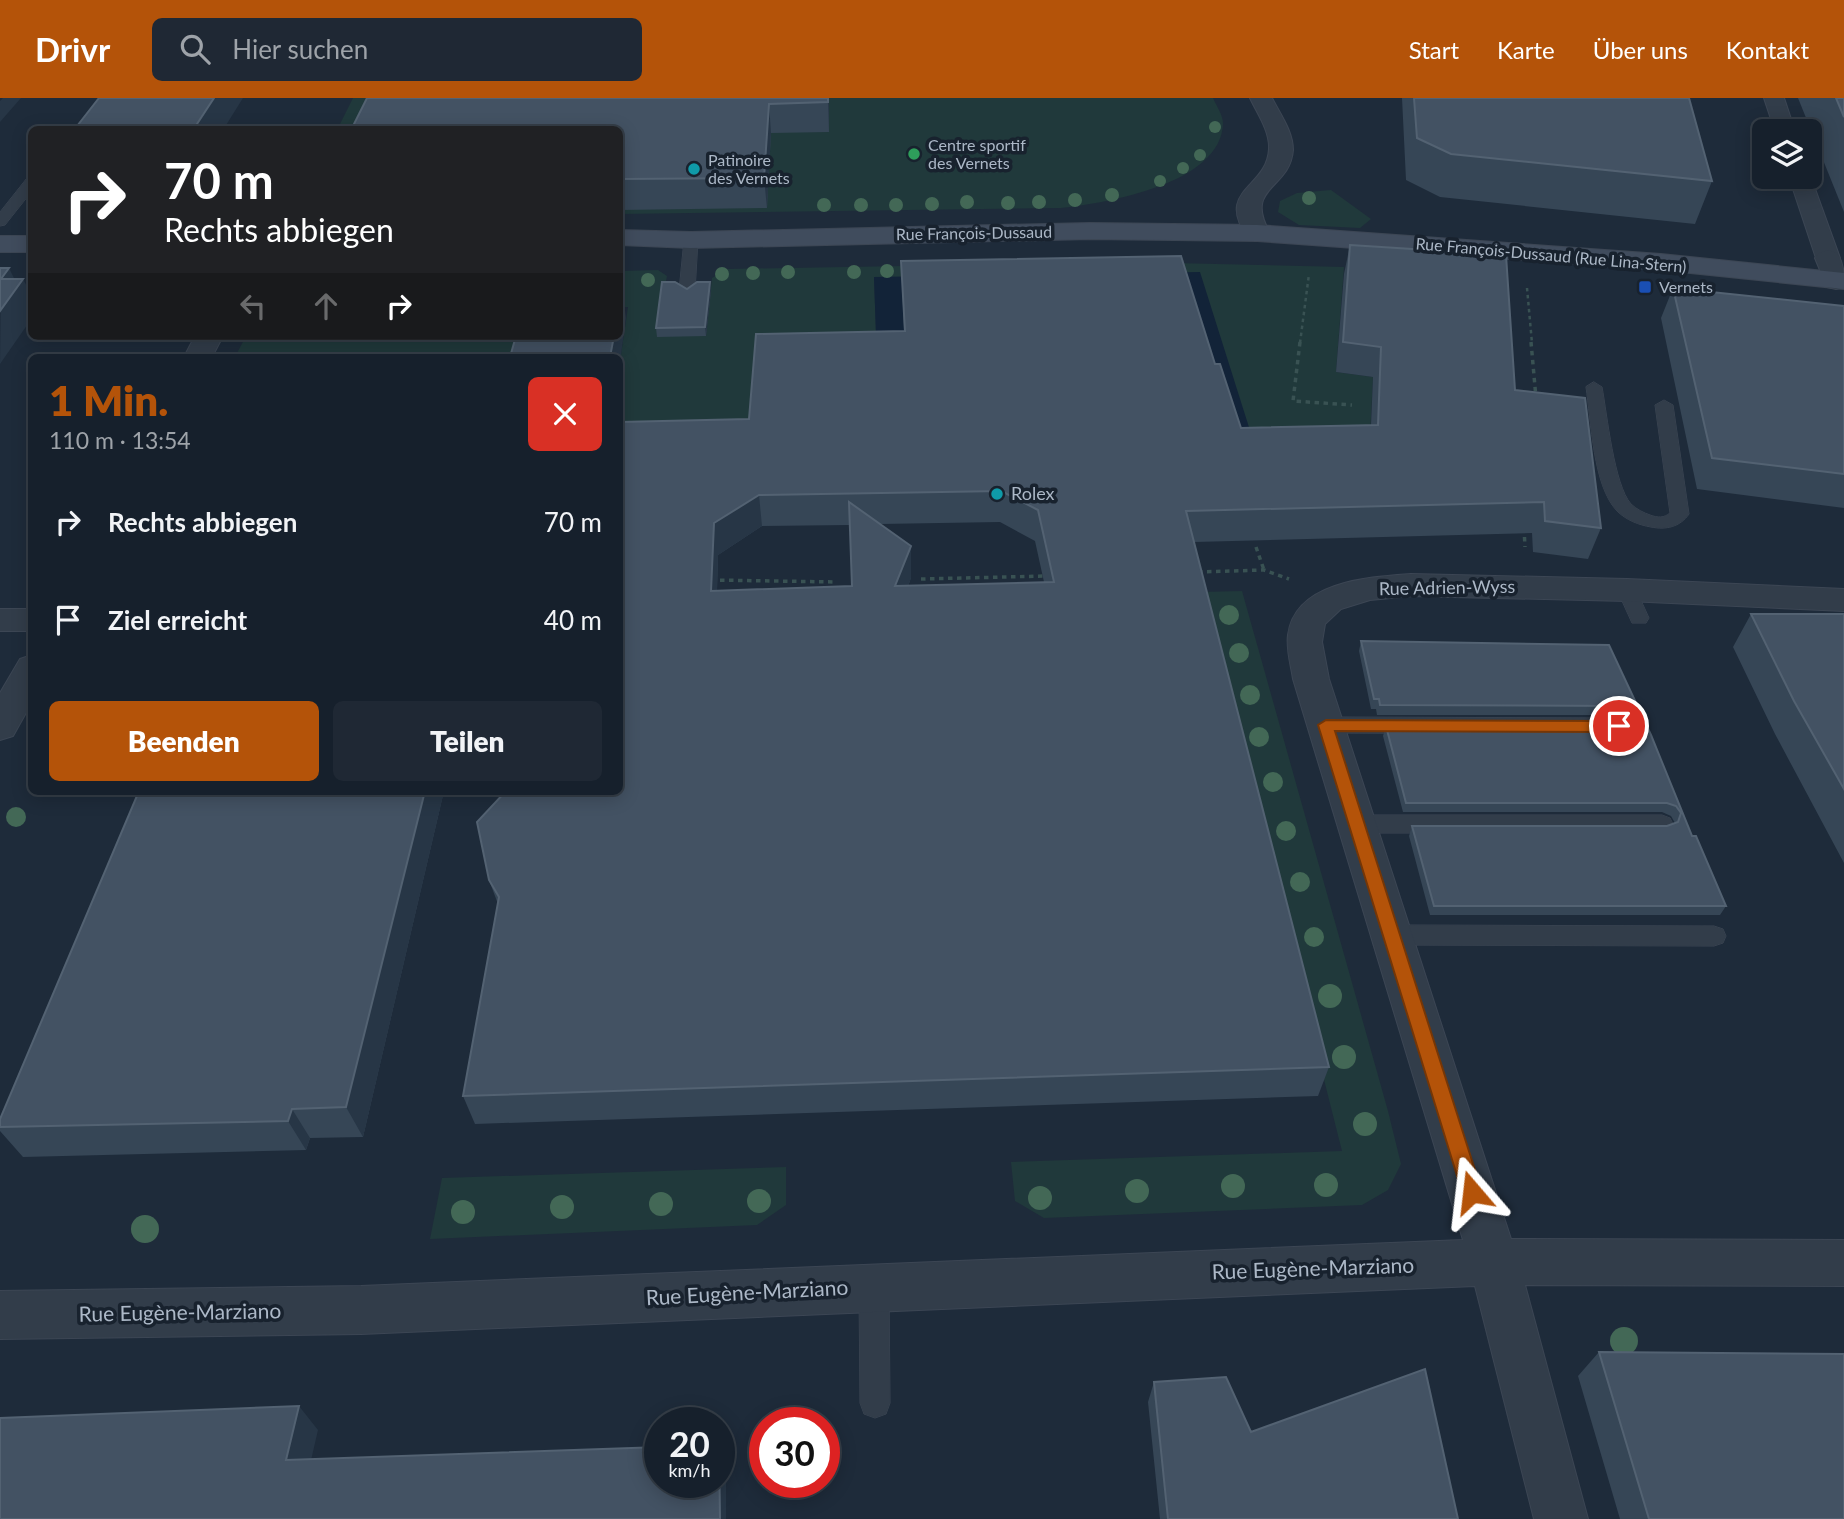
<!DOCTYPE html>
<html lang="de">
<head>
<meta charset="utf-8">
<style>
  :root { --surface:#16202c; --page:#1f2834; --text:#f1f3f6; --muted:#9ea3a9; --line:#353e48; --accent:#b45309 }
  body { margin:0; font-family:Lato,sans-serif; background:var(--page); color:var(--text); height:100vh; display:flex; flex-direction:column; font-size:26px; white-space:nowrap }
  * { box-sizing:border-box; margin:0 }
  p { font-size:23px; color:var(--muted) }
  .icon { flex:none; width:38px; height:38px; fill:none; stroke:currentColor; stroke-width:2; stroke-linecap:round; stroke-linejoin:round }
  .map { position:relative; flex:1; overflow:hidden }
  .panel { position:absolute; left:28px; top:256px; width:595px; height:441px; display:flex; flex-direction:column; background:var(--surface); border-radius:10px; box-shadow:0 4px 18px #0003,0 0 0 2px var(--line) }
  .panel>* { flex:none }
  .banner { position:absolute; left:28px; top:28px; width:595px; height:214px; border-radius:10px; box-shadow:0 4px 18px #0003,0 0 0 2px var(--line); background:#202124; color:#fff; overflow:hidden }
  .tools { position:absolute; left:1752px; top:21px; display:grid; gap:14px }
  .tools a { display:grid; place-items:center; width:70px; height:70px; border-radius:10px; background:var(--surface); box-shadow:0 4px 18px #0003,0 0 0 2px var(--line); font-size:35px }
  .speed { position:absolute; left:644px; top:1309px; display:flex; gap:14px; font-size:35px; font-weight:700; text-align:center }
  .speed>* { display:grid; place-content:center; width:91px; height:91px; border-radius:50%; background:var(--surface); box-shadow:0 4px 18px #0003,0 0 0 2px var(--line); line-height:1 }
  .speed small { font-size:18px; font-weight:400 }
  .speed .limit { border:10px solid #d22; background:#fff; color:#111 }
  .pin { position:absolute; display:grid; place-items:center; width:60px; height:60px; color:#fff; margin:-30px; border:4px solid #fff; border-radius:50%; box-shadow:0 2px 7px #0007 }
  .me { position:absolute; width:77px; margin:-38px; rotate:343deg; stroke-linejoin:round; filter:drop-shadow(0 0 5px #0008) }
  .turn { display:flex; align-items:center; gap:24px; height:147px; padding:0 21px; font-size:32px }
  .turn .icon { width:91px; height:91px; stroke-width:2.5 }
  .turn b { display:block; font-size:49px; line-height:60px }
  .lanes { display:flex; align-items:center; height:66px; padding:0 21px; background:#0003; justify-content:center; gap:35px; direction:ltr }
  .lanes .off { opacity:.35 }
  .round { display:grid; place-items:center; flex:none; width:74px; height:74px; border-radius:10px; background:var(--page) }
  .head { display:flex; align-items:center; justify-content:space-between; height:119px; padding:0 21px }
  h1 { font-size:42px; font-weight:800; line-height:52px; color:var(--accent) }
  .button { display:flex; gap:14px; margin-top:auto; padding:14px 21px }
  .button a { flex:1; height:80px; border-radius:10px; background:var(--accent); color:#fff; font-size:28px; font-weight:800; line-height:80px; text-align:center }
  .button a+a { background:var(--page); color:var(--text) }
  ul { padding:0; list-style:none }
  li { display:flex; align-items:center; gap:21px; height:98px; padding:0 21px }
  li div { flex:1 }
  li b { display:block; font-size:26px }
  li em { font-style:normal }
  header { display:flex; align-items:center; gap:42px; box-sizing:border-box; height:98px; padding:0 35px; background:var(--accent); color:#fff }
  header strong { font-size:33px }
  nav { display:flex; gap:38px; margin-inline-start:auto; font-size:24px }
  .search { width:490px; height:63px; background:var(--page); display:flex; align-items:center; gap:18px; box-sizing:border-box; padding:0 24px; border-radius:10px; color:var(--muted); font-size:26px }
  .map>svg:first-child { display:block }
  .green { fill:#20393b }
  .water { fill:#122338 }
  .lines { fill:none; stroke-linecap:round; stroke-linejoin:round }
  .service-casing { stroke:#3c4654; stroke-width:1 }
  .pedestrian-casing { stroke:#3c4654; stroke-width:2 }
  .minor-casing { stroke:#3c4654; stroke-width:2 }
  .tertiary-casing { stroke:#3c4654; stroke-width:2 }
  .secondary-casing { stroke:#3c4654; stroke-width:2 }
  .path-far1 { stroke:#395253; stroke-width:2.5; stroke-dasharray:3.5 3.5; stroke-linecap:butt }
  .path { stroke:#395253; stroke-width:3.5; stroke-dasharray:4.5 4.5; stroke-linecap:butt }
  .service { fill:#323d4a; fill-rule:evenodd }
  .pedestrian { fill:#323d4a; fill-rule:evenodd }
  .minor { fill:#323d4a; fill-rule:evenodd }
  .tertiary { fill:#323d4a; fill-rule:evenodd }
  .secondary { fill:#404c5d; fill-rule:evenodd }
  .tree { fill:#436856 }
  .wall { fill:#364656; fill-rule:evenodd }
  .shaded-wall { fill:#273646 }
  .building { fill:#435263; stroke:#536272; stroke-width:2; fill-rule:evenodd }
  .route { fill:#b45309; stroke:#753606; stroke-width:2 }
  .leisure-dot { fill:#2e9e5b; stroke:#18222e; stroke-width:2.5 }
  .culture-dot { fill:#0f9aa8; stroke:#18222e; stroke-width:2.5 }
  .transit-dot { fill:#1a4fb4; stroke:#18222e; stroke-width:2.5 }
  .labels { text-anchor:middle; stroke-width:7; stroke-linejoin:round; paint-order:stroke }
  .far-poi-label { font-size:16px; fill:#acb8c7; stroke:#18222e; text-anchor:start }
  .far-street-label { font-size:16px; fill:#acb8c7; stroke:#18222e }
  .poi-label { font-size:18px; fill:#acb8c7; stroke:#18222e; text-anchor:start }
  .street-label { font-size:18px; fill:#acb8c7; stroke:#18222e }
  .near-street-label { font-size:21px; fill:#acb8c7; stroke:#18222e }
</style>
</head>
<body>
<header>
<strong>Drivr</strong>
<div class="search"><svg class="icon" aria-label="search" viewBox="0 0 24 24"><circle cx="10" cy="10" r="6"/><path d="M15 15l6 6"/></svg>Hier suchen</div>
<nav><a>Start</a><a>Karte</a><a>Über uns</a><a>Kontakt</a></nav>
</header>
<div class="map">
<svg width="1844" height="1421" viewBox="0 0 1844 1421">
  <rect width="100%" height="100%" fill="#1e2b3a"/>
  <path class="green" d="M 353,0 L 1213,0 C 1216,7 1223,17 1223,25 C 1222,86 1106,105 1061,110 L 620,116 L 620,32 L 337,32 Z
    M 1331,92 L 1371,121 L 1360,130 L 1299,127 L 1278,114 L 1280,103 L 1297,95 Z
    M 1128,164 L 1344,169 L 1336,274 L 1373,279 L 1369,358 L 1254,361 L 874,180 L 877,264 L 884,304 L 620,345 L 620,263 L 628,209 L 620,209 L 620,173 L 658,172 L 667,178 L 664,193 L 706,238 L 712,180 L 728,171 Z
    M 246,238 L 596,238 L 591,259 L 235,259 Z
    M 1242,493 L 1388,1013 L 1401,1066 L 1388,1092 L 1362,1107 L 1044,1120 L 1015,1103 L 1011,1064 L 1342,1053 L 1201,494 Z
    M 786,1069 L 786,1107 L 757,1127 L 430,1141 L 442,1080 Z"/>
  <path class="water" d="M 1200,174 L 1253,342 L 905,263 L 877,264 L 874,179 Z"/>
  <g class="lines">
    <g class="service-casing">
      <path id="service" d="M 32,79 L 32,93 L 5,127 L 0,128 L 0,114 L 27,80 Z
        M 691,138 L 698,142 L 695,193 L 687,198 L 679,193 L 684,142 Z
        M 1594,284 L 1602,289 C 1607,316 1614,387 1631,406 C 1636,411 1644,415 1650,417 C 1658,420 1664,420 1670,415 L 1655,307 L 1664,302 L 1673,307 L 1689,416 C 1680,429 1666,432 1651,429 C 1639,427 1626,422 1617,413 C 1593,388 1591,323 1586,289 Z
        M 1627,486 L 1634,487 L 1649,520 L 1646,525 L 1632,525 L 1617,492 L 1620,487 Z
        M 1326,619 L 1619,620 L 1627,623 L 1630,628 L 1627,633 L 1619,636 L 1326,635 L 1318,632 L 1315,627 L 1318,622 Z
        M 1357,717 L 1662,717 L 1670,720 L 1673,726 L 1670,732 L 1662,735 L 1357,735 L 1349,732 L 1346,726 L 1349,720 Z
        M 1391,827 L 1714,828 L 1723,831 L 1726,838 L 1723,845 L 1714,848 L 1391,847 L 1382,844 L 1379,837 L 1382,830 Z
        M 874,1175 L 884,1179 L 889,1189 L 890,1305 L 886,1316 L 875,1320 L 864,1316 L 860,1305 L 859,1189 L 864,1179 Z"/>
    </g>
    <g class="pedestrian-casing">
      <path id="pedestrian" d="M 1764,0 L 1784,0 L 1795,33 L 1775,33 Z
        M 1810,77 L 1840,160 L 1836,165 L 1820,165 L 1816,160 L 1789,79 Z"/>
    </g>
    <g class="minor-casing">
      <path id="minor" d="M 1828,152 L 1837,155 C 1844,166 1844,176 1844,189 L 1836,191 L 1827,189 L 1815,160 L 1819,155 Z
        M 195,238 L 223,238 L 212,259 L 184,259 Z
        M 1411,476 L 1627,481 L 1844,491 L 1844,513 L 1627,503 L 1411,498 L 1370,502 L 1341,511 L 1325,526 L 1322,544 L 1329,581 L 1511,1141 L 1844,1142 L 1844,1188 L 1525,1187 L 1588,1421 L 1534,1421 L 1475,1188 L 361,1236 L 0,1241 L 0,1193 L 361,1188 L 1463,1142 L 1293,581 C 1291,567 1286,552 1288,537 C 1295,483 1370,479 1411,476 Z
        M 0,511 L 32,511 L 32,533 L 0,533 Z
        M 32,557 L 32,604 L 13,638 L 0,642 L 0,595 L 20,561 Z"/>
    </g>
    <g class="tertiary-casing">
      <path id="tertiary" d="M 1250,0 L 1272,0 C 1280,16 1293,33 1293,52 C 1290,92 1243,88 1270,135 L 1266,140 L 1257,143 L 1248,140 C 1214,91 1267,91 1269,51 C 1270,33 1257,15 1250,0 Z"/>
    </g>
    <g class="secondary-casing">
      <path id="secondary" d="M 1090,125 L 1257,127 L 1661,156 L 1844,175 L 1844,191 L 1661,172 L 1257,143 L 1090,141 L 691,150 L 620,147 L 620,132 L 691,134 Z
        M 0,138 L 32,138 L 32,154 L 0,154 Z"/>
    </g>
    <path class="path-far1" d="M 620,185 L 622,174
      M 1527,190 L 1532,245
      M 1300,245 L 1309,176"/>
    <path class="path" d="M 1300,244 L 1293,303 L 1352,307
      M 1531,244 L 1536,300
      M 1524,430 L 1525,449
      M 1256,449 L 1264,472
      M 1198,474 L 1264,472 L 1289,481
      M 921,481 L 1046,478
      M 711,482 L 836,484"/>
    <use href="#service" class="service"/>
    <use href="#pedestrian" class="pedestrian"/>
    <use href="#minor" class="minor"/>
    <use href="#tertiary" class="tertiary"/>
    <use href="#secondary" class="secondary"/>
  </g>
  <g class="tree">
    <circle cx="1215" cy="29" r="6"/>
    <circle cx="1200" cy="57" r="6"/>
    <circle cx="1183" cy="70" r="6"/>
    <circle cx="1160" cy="83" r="6"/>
    <circle cx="1112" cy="97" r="7"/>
    <circle cx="1309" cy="100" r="7"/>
    <circle cx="1075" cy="102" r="7"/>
    <circle cx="967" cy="104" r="7"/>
    <circle cx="1039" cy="104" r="7"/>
    <circle cx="1008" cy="105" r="7"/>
    <circle cx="932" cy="106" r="7"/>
    <circle cx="824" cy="107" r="7"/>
    <circle cx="861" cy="107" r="7"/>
    <circle cx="896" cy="107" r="7"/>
    <circle cx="887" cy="173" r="7"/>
    <circle cx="788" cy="174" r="7"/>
    <circle cx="854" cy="174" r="7"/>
    <circle cx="753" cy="175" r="7"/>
    <circle cx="722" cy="176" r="7"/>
    <circle cx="648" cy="182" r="7"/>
    <circle cx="1229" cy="517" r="10"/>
    <circle cx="1239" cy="555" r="10"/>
    <circle cx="1250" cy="597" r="10"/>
    <circle cx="1259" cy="639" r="10"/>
    <circle cx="1273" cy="684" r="10"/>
    <circle cx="16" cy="719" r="10"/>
    <circle cx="1286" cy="733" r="10"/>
    <circle cx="1300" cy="784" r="10"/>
    <circle cx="1314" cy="839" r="10"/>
    <circle cx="1330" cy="898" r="12"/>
    <circle cx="1344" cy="959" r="12"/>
    <circle cx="1365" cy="1026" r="12"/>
    <circle cx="1326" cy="1087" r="12"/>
    <circle cx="1233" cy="1088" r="12"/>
    <circle cx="1137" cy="1093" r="12"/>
    <circle cx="1040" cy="1100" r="12"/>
    <circle cx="759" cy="1103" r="12"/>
    <circle cx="661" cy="1106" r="12"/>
    <circle cx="562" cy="1109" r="12"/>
    <circle cx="463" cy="1114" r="12"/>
    <circle cx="145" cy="1131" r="14"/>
    <circle cx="1624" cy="1243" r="14"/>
  </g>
  <path class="wall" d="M 367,0 L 829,0 L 829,34 L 771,35 L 767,110 L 620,112 L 620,32 Z
    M 1402,0 L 1689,0 L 1712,83 L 1695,126 L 1440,99 L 1406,82 Z
    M 1798,0 L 1844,0 L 1844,114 Z
    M 1350,147 L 1515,292 L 1601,430 L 1588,461 L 1533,454 L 1532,435 L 1194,444 L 1329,969 L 1318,998 L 475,1026 L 463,998 L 498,806 L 489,782 L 620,693 L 749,321 L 904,233 L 901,163 L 1215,266 L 1241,330 L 1371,327 L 1373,279 L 1336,274 L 1344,176 ZM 1000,424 L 1035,443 L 1044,484 L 908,488 L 911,480 L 911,448 L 880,426 ZM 850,427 L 852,488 L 717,493 L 718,457 L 762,428 Z
    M 1673,190 L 1844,208 L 1844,410 L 1697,391 L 1661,220 Z
    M 687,191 L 711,193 L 706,238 L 657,239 L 656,230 Z
    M 1751,516 L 1844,516 L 1844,765 L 1775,636 L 1733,549 Z
    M 1361,543 L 1609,547 L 1692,738 L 1726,808 L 1720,817 L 1430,817 L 1409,738 L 1412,728 L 1667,728 L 1675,725 L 1671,718 L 1662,714 L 1403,714 L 1383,638 L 1386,628 L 1624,629 L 1632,626 L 1628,621 L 1619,617 L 1377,617 L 1376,611 L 1371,611 L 1359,553 Z
    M 444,693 L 363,1039 L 310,1040 L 306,1052 L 23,1059 L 0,1033 L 0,1021 Z
    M 1599,1254 L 1844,1421 L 1620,1421 L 1578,1278 Z
    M 1154,1284 L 1251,1334 L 1458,1421 L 1160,1421 L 1148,1304 Z"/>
  <path class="shaded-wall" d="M 3,0 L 21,0 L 0,24 L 0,3 Z
    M 214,0 L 243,0 L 223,32 L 193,32 Z
    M 828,0 L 829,0 L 829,34 Z
    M 769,6 L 771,35 L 767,110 L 764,80 Z
    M 9,170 L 18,188 L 23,181 L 32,198 L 32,220 L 0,266 L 1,181 Z
    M 710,184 L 711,193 L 706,238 L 705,229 Z
    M 622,190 L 626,220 L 620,264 L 620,259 L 610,259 L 614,238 L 620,238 L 620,203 Z
    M 759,397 L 762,428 L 718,457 L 716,524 L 711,493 L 714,425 Z
    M 911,448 L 911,480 L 896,520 L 895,488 Z
    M 425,693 L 444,693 L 363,1039 L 346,1009 Z
    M 292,1011 L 310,1040 L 306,1052 L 288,1023 Z
    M 299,1308 L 318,1332 L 306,1384 L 286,1362 Z
    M 719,1347 L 726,1369 L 726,1421 L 720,1421 Z"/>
  <path class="building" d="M 99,0 L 214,0 L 193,32 L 74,32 Z
    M 367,0 L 828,0 L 828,4 L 769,6 L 764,80 L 620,81 L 620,32 L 351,32 Z
    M 1414,0 L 1689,0 L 1712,83 L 1451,56 L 1417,40 Z
    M 1836,0 L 1844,0 L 1844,19 Z
    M 1350,147 L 1506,157 L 1515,292 L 1585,300 L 1601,430 L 1545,423 L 1544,404 L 1186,413 L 1329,969 L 463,998 L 499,799 L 489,782 L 477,724 L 506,693 L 620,693 L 620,324 L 749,321 L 756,236 L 905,233 L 901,163 L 1181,158 L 1215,266 L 1220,266 L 1241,330 L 1378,327 L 1381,249 L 1343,244 ZM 1001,393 L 1038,412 L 1054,484 L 895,488 L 911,448 L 849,404 L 852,488 L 711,493 L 714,425 L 759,397 Z
    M 0,170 L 9,170 L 1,181 L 23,181 L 0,213 Z
    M 662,184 L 675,184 L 687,191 L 697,184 L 710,184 L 705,229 L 656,230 Z
    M 1673,190 L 1844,208 L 1844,376 L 1712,360 Z
    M 516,238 L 614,238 L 610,259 L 510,259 Z
    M 1751,516 L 1844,516 L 1844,691 L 1794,603 Z
    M 1361,543 L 1609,547 L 1651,637 L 1692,738 L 1696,738 L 1726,808 L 1434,808 L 1412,728 L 1667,728 L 1678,724 L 1681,715 L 1676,708 L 1667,705 L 1406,705 L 1386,628 L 1624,629 L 1634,625 L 1637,617 L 1633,611 L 1624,608 L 1380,607 L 1379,601 L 1374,601 Z
    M 139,693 L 425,693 L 346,1009 L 292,1011 L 288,1023 L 0,1029 L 0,1021 Z
    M 1599,1254 L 1844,1256 L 1844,1421 L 1649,1421 Z
    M 1425,1271 L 1458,1421 L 1168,1421 L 1154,1284 L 1226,1279 L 1251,1334 Z
    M 299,1308 L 286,1362 L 660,1349 L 660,1384 L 719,1384 L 719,1347 L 720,1421 L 0,1421 L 0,1320 Z"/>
  <path class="route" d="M 1326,622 L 1619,623 L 1627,628 L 1619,634 L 1335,633 L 1482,1094 L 1479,1101 L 1472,1103 L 1465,1101 L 1462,1094 L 1318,627 Z"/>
  <circle class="leisure-dot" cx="914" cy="56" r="7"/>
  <g class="culture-dot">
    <circle cx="694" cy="71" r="7"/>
    <circle cx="997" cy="396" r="7"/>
  </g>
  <rect class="transit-dot" x="1638" y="182" width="14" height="14" rx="3.5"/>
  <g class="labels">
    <g class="far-poi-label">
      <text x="928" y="53">Centre sportif<tspan x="928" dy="18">des Vernets</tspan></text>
      <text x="708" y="68">Patinoire<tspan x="708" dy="18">des Vernets</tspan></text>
      <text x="1659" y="195">Vernets</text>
    </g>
    <g class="far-street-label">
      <text transform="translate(974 135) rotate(-1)" y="6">Rue François-Dussaud</text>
      <text transform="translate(1551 157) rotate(5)" y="6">Rue François-Dussaud (Rue Lina-Stern)</text>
    </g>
    <g class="poi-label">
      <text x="1011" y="402">Rolex</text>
    </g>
    <g class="street-label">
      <text transform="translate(1447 490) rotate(-1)" y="6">Rue Adrien-Wyss</text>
    </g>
    <g class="near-street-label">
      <text transform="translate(1313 1171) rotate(-2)" y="7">Rue Eugène-Marziano</text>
      <text transform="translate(747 1195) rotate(-3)" y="7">Rue Eugène-Marziano</text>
      <text transform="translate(180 1215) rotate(-1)" y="7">Rue Eugène-Marziano</text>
    </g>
  </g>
</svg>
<div class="tools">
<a><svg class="icon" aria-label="layers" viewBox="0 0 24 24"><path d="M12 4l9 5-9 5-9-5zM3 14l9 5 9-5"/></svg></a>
</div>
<div class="speed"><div>20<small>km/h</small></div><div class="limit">30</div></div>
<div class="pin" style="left:1619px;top:628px;background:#d93025"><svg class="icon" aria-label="arrive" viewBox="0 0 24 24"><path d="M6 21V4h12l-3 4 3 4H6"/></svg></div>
<svg class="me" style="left:1472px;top:1094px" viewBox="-20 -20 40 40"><path d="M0-17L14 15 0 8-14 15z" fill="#b45309" stroke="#fff" stroke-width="4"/></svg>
<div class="banner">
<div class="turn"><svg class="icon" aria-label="right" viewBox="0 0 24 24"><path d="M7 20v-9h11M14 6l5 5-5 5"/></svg><div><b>70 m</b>Rechts abbiegen</div></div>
<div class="lanes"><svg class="icon off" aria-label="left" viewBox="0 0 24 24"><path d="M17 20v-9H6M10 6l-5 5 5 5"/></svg><svg class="icon off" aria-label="ahead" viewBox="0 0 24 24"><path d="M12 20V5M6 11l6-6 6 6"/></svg><svg class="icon" aria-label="right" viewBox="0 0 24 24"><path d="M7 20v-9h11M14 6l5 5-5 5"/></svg></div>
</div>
<section class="panel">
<div class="head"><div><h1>1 Min.</h1><p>110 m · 13:54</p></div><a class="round" style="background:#d93025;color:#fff"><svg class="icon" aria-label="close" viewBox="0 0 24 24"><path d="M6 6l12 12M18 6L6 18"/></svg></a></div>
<ul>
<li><svg class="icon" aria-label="right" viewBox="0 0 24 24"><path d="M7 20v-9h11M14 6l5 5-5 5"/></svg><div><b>Rechts abbiegen</b></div><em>70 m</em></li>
<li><svg class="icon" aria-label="arrive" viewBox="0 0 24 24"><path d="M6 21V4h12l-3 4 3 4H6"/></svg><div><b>Ziel erreicht</b></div><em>40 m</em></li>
</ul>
<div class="button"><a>Beenden</a><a>Teilen</a></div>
</section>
</div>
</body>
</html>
